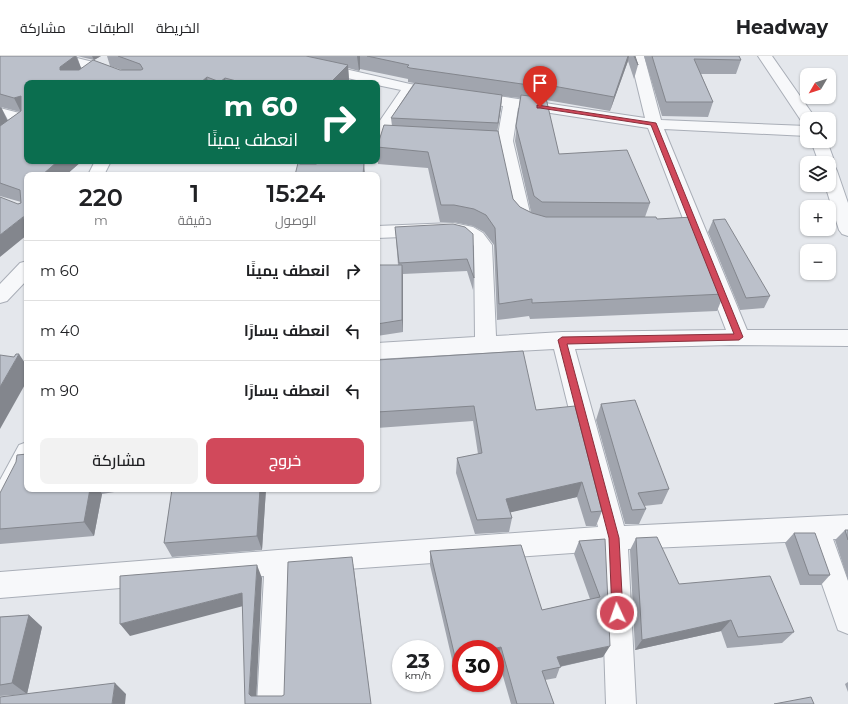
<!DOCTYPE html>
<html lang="ar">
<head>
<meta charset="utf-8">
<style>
  :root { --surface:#fff; --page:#f2f2f2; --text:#202124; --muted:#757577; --line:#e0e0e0; --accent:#d1495b }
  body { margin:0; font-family:Montserrat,Cairo,sans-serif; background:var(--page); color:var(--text); direction:rtl; height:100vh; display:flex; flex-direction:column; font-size:15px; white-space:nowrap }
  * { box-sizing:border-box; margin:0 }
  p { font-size:13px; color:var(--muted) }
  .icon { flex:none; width:22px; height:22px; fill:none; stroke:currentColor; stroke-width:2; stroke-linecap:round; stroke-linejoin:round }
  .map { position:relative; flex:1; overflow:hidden; direction:ltr }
  .sheet { position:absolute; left:24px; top:116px; width:356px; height:320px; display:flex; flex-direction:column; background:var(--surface); border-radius:8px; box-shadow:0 1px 3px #0004; direction:rtl }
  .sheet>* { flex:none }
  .banner { position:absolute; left:24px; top:24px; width:356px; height:84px; border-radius:8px; box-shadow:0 1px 3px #0004; direction:rtl; background:#0b6e4f; color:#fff; overflow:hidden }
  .needle { width:26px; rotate:231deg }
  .fabs { position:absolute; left:800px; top:12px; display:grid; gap:8px }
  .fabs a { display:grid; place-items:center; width:36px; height:36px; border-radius:8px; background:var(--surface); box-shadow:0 1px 3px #0004; font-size:20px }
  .speed { position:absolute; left:392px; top:584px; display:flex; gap:8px; font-size:20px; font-weight:700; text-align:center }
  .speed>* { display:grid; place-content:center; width:52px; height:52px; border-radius:50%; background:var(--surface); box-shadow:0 1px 3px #0004; line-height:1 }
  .speed small { font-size:10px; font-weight:400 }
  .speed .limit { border:6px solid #d22; background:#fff; color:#111 }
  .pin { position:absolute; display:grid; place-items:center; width:34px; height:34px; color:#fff; margin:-41px -17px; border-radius:50% 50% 50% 0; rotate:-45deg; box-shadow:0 0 4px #0007 }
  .pin .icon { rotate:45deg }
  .me { position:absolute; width:44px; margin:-22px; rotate:357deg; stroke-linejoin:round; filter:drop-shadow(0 0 3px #0008) }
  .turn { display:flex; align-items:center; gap:14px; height:84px; padding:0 16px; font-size:18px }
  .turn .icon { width:52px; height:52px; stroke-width:2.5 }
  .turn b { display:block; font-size:28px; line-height:34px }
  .eta { display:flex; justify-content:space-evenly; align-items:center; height:68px; text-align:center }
  .eta b { font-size:24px; font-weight:600; line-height:28px }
  .button { display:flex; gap:8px; margin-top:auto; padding:8px 16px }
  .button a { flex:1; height:46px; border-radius:8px; background:var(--accent); color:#fff; font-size:16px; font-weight:600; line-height:46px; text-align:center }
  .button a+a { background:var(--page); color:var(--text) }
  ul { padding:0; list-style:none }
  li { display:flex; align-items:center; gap:12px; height:60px; padding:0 16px; border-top:1px solid var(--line) }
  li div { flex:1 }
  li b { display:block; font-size:15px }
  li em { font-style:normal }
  header { display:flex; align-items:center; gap:24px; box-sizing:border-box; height:56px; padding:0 20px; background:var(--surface); border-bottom:1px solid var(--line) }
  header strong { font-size:19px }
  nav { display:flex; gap:22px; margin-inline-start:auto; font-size:14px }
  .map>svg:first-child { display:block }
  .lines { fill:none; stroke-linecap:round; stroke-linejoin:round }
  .minor-casing { stroke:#a9aeb7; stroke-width:2 }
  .minor { fill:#f7f8fa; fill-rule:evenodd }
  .wall { fill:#a1a5ae; fill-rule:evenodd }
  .shaded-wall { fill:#83868d }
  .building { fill:#bbc0ca; stroke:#83868d }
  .route { fill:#d1495b; stroke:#882f3b }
</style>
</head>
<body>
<header>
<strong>Headway</strong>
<nav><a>الخريطة</a><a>الطبقات</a><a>مشاركة</a></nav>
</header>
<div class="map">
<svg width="848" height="648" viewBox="0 0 848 648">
  <rect width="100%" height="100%" fill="#e4e7ec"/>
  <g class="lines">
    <g class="minor-casing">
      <path id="minor" d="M 45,0 L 69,0 L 101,8 L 144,24 L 146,27 L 125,27 L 91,14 L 47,3 Z
        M 264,0 L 289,0 L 410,28 L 445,33 L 447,36 L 445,39 L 440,40 L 414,37 L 384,82 L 378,84 L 377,69 L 401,34 L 377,29 L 377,27 L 369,27 L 266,3 Z
        M 630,0 L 644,0 L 661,64 L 807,70 L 807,80 L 664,73 L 747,274 L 848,274 L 848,290 L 730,289 L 575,293 L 624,470 L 848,459 L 848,483 L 833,483 L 848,525 L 848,578 L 838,574 L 807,485 L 628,493 L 636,648 L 606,648 L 601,495 L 291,517 L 287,648 L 257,648 L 264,520 L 0,542 L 0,516 L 278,494 L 598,471 L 554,293 L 377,303 L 377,287 L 475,281 L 474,190 C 468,183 462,180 453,179 L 377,182 L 377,170 L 453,167 L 473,171 L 483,177 L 492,189 L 496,280 L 562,276 L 726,274 L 648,72 L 518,52 L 513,85 L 530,157 C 536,162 544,164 548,170 L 545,174 C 533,177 520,170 513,160 L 497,85 L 503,50 L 467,44 L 464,41 L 467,38 L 472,36 L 645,62 Z
        M 758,0 L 772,0 L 816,63 L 807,63 L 807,67 L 802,66 Z
        M 0,52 L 27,59 L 27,69 L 0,62 Z
        M 811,85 L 827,85 L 835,107 L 832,111 L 835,111 L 837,115 L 848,147 L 848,180 L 842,178 L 839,174 L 825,129 L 829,129 L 829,107 L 819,107 Z
        M 95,105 L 111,105 L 104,119 L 88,119 Z
        M 305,105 L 321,105 L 318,119 L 302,119 Z
        M 27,205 L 27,224 L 7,245 L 0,247 L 0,228 L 20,207 Z
        M 27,386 L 27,420 L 9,457 L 0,460 L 0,424 L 19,389 Z"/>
    </g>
    <use href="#minor" class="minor"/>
  </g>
  <path class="wall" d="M 0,0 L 101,0 L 94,4 L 77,0 L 81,12 L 120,14 L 122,14 L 110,10 L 107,0 L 635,0 L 638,9 L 634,23 L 628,5 L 610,55 L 546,44 L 559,98 L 650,147 L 645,161 L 657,163 L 724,238 L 717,255 L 530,263 L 529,260 L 497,264 L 494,189 L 484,176 L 473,170 L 453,166 L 440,166 L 428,112 L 378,108 L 377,90 L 392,70 L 391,62 L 414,27 L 408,26 L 408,23 L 360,13 L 359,15 L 348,12 L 349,24 L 346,27 L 27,27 L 27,105 L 82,105 L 66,119 L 27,119 L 27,179 L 18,148 L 21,146 L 0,140 ZM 502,40 L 520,42 L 515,85 L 531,156 L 533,157 L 520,151 L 513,143 L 497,75 L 501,51 ZM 1,51 L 20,56 L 8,64 Z
    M 644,0 L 739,0 L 741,4 L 736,18 L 701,18 L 713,46 L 708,61 L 662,60 Z
    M 713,164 L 770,240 L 764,252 L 740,254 L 708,176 Z
    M 395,171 L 465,171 L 474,222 L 473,234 L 467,215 L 403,218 L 403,276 L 377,280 L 377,209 L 398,209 L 396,183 Z
    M 377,304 L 536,354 L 602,455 L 596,470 L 586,470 L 577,441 L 510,456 L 512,462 L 509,476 L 475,478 L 456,417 L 457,402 L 478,398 L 473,365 L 377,372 Z
    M 601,348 L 669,433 L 662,448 L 644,450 L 646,453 L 639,468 L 625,468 L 596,364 Z
    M 27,433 L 133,433 L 102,438 L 94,480 L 0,488 L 0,437 Z
    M 172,433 L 266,433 L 262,494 L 172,501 L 164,487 Z
    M 845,474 L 848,474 L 848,524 L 835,484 Z
    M 794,477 L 830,519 L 821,529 L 800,529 L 785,487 Z
    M 636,482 L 679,528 L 794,576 L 782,587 L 727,592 L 721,575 L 635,594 L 630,494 Z
    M 605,483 L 603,601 L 560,611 L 556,622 L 545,624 L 554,648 L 511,648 L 498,603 L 495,603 L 495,593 L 454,612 L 430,509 L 430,495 L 542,554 L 590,543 L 574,498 L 579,485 Z
    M 29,559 L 42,571 L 27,638 L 0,640 L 0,561 Z
    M 848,626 L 848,636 L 845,628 Z"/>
  <path class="shaded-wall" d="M 75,0 L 76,0 L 82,14 L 60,14 L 60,11 Z
    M 92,0 L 101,0 L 94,4 Z
    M 357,0 L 360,0 L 360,13 L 359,15 Z
    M 628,0 L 629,0 L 628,5 L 610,55 L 614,41 Z
    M 348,9 L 349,24 L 346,27 L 330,27 Z
    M 207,21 L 208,27 L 200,27 Z
    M 225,22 L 226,27 L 220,27 L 220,26 Z
    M 502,39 L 501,51 L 497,78 L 498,67 Z
    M 21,40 L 21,56 L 14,42 Z
    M 1,51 L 8,66 L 0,72 L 0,52 Z
    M 58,105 L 82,105 L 66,119 L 42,119 Z
    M 364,107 L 365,119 L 363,119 Z
    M 23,161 L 27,169 L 27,179 L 0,201 L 0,179 Z
    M 402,209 L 403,221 L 403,276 L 402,264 Z
    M 19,298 L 27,310 L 27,325 L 0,373 L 0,331 Z
    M 582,426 L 577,441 L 504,458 L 506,443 Z
    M 90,433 L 99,433 L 102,438 L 94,480 L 84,466 Z
    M 260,433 L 266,433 L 262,494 L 257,480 Z
    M 352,501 L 354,514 L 371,648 Z
    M 257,509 L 262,522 L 256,648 L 249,638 Z
    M 242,537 L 247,549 L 130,580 L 120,568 Z
    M 29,559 L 42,571 L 27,638 L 12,627 Z
    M 731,564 L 721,575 L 635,594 L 642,584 Z
    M 610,590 L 603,601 L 553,612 L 557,601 Z
    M 501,591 L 498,603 L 495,603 L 495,593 L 492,593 Z
    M 461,600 L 461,610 L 454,612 L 455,601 Z
    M 115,627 L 126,638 L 125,648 L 112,648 Z"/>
  <path class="building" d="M 0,0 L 75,0 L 60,11 L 60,14 L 79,14 L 93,4 L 120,14 L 141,14 L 143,13 L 140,8 L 118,0 L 306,0 L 348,9 L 330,27 L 244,27 L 225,22 L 220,26 L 207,21 L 200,27 L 27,27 L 27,105 L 58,105 L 42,119 L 27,119 L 27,161 L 23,161 L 0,179 L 0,141 L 18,148 L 21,147 L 20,134 L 0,127 L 0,70 L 21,55 L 21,40 L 14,42 L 0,38 Z
    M 367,0 L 628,0 L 614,41 L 542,28 L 543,31 L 410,12 L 407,11 L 409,9 Z
    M 634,0 L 635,0 L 638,9 Z
    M 652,0 L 739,0 L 741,4 L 694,3 L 713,46 L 666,46 Z
    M 415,27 L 502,39 L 498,67 L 391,62 Z
    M 521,39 L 546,42 L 559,98 L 627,94 L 650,147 L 542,146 L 534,140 L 516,70 Z
    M 384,69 L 498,75 L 513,143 L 520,151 L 532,157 L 546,161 L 656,161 L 657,163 L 693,161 L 724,238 L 532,247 L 532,243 L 499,248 L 495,172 L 486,159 L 474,153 L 454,149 L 441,149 L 428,96 L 377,91 Z
    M 298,107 L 300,108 L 316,108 L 318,107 L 364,107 L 363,119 L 295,119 Z
    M 725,163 L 770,240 L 746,242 L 713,164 Z
    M 453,168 L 465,171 L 473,178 L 474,222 L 467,203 L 399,207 L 395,171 Z
    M 377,209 L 402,209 L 402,264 L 377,268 Z
    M 523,295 L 536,354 L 575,350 L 602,455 L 591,456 L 582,426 L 506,443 L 512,462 L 477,464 L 457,402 L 482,397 L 474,350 L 377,356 L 377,304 Z
    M 16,298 L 19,298 L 0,331 L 0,299 L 14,301 Z
    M 635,344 L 669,433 L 638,437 L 646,453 L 632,454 L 601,348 Z
    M 27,398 L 27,433 L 90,433 L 84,466 L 0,473 L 0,437 L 16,406 L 17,399 Z
    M 172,433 L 260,433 L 257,480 L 164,487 Z
    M 845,474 L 848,474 L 848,484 Z
    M 794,477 L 815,477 L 830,519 L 809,519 Z
    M 657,481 L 679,528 L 770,520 L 794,576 L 738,581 L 731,564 L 642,584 L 636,482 Z
    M 605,483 L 610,590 L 557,601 L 561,611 L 542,615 L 554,648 L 517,648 L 501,591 L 492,593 L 461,593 L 461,600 L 455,601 L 430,495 L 521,489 L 542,554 L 600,541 L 579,485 Z
    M 352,501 L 371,648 L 245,648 L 242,537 L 120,568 L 120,520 L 257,509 L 249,638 L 251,640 L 282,640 L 284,639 L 288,506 Z
    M 29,559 L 12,627 L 0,629 L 0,561 Z
    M 115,627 L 112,648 L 0,648 L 0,641 Z
    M 811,641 L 814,648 L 774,648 Z"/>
  <path class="route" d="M 537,49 L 656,67 L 743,281 L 739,284 L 567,288 L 619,482 L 623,557 L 621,561 L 617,563 L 613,561 L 612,557 L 609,482 L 558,284 L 562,281 L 734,278 L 651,69 L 540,52 L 537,52 Z"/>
</svg>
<div class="fabs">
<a><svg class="needle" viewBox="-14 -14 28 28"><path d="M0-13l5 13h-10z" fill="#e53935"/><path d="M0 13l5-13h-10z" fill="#757577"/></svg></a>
<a><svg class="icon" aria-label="search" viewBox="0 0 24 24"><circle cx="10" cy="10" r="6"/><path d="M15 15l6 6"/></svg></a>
<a><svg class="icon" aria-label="layers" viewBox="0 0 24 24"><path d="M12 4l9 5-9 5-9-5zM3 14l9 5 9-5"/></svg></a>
<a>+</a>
<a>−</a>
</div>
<div class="speed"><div>23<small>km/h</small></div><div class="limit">30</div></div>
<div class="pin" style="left:540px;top:51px;background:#d93025"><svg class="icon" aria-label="arrive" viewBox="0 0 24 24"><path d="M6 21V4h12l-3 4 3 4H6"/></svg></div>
<svg class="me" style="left:617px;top:557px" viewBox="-20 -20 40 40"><circle r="17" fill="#d1495b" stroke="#fff" stroke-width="3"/><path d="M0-11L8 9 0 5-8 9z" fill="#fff"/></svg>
<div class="banner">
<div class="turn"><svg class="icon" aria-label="right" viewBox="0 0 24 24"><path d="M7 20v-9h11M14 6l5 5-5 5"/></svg><div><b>60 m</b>انعطف يمينًا</div></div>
</div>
<section class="sheet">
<div class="eta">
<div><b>15:24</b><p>الوصول</p></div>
<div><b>1</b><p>دقيقة</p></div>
<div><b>220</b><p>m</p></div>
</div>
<ul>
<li><svg class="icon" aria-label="right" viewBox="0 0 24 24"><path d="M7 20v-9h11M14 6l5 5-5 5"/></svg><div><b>انعطف يمينًا</b></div><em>60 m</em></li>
<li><svg class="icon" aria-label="left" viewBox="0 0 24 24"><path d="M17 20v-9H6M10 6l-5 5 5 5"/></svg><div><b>انعطف يسارًا</b></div><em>40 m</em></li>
<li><svg class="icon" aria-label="left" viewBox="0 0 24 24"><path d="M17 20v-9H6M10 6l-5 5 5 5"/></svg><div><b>انعطف يسارًا</b></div><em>90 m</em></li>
</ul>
<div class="button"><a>خروج</a><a>مشاركة</a></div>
</section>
</div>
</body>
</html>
